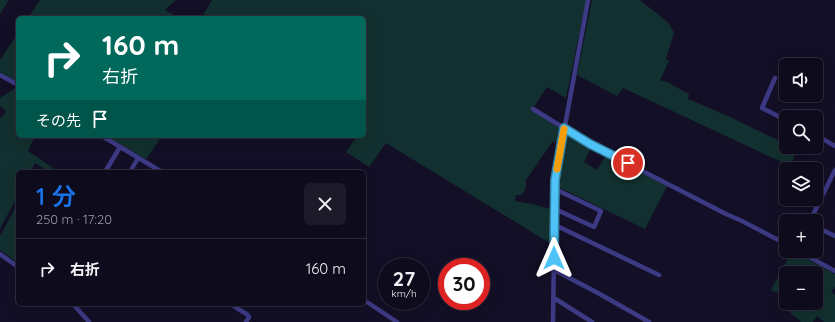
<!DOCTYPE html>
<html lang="ja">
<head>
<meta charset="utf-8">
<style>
  :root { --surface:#0e0b1c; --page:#1c1929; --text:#f1f3f6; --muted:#9b9ba3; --line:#2e2b3b; --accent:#1a73e8 }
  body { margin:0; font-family:Quicksand,"Noto Sans JP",sans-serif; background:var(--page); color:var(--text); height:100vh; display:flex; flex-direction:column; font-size:15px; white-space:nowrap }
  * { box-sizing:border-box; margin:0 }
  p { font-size:13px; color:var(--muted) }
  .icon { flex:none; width:22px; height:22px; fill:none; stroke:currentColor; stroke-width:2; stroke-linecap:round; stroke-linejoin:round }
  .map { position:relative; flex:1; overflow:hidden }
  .side { position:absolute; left:16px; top:170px; width:350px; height:136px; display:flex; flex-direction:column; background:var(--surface); border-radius:6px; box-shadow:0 4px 16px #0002,0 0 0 1px var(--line) }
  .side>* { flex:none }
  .top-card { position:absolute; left:16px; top:16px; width:350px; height:122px; border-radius:6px; box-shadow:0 4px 16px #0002,0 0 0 1px var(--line); background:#00695c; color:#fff; overflow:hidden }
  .buttons { position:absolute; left:779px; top:58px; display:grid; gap:8px }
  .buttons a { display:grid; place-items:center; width:44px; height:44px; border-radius:6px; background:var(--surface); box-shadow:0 4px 16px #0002,0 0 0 1px var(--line); font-size:20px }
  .speed { position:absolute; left:378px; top:258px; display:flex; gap:8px; font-size:20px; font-weight:700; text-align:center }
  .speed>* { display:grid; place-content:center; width:52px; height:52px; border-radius:50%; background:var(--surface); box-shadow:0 4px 16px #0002,0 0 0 1px var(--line); line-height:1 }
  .speed small { font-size:10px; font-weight:400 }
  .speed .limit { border:6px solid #d22; background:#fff; color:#111 }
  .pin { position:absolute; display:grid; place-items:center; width:34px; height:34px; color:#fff; margin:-17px; border:2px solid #fff; border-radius:50%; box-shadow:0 1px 4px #0007 }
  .me { position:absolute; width:44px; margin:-22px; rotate:0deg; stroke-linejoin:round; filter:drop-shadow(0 0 3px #0008) }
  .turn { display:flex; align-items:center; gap:14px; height:84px; padding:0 20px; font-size:18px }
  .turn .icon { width:52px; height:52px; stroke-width:2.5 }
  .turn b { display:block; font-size:28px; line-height:34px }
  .then { display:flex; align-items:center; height:38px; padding:0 20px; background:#0003; gap:8px; font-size:15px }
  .round { display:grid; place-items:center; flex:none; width:42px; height:42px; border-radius:6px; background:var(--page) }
  .overview { display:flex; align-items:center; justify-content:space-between; height:68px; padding:0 20px }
  h1 { font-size:24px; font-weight:600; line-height:30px; color:var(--accent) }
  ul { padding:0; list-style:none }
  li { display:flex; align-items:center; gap:12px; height:60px; padding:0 20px; border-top:1px solid var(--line) }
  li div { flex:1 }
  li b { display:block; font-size:15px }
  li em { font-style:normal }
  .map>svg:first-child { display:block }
  .green { fill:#12302f }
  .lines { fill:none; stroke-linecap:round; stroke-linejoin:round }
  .minor { stroke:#3d3a85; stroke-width:4.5 }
  .route-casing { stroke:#337fa1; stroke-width:10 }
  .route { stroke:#4fc3f7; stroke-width:7 }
  .slow { stroke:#f59e0b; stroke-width:7 }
</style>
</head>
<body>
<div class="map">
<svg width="835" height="322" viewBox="0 0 835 322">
  <rect width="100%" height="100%" fill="#130f26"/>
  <path class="green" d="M 0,0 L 9,0 L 0,14 Z
    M 40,0 L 176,0 L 165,10 L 179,18 L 28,18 Z
    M 212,0 L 586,0 L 566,98 L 547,87 L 532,110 L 561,129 L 558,144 L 553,141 L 526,180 L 526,188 L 522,195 L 516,195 L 515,201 L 532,204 L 550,209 L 551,212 L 551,242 L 548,242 L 386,143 L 369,167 L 346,152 L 357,136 L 364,136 L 364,18 L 201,18 Z
    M 592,0 L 640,0 L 665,20 L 670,25 L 674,33 L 666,59 L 669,61 L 660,80 L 667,82 L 689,94 L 688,99 L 728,116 L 786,144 L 786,147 L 793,147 L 798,149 L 790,166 L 623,88 L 617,96 L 577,75 Z
    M 18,33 L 18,83 L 0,72 L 0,60 Z
    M 17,87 L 18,88 L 18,136 L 35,136 L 28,151 L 59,172 L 50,172 L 35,163 L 30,172 L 18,172 L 18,195 L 0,229 L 0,119 L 6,112 L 0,106 L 0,98 Z
    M 569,134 L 591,148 L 584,162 L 597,170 L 606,155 L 667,186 L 645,229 L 558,187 L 565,135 Z
    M 106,136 L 162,136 L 146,159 Z
    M 18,203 L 18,263 L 0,250 L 0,236 Z
    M 792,251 L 835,274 L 835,287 L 831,292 L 835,295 L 835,322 L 824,322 L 817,316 L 813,322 L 801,322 L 786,309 L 790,303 L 816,303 L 816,273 L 786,273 L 786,297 L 771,290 Z"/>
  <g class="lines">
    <path class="minor" d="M 0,75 L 18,85
      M 775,78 L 762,108 L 786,120
      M 533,109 L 590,144 L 726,214 L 742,221 L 786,244
      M 816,135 L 835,146
      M 102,136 L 162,172
      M 105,172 L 120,147
      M 130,172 L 138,158
      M 555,209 L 594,227 L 601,211 L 555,189
      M 810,221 L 835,170
      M 555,225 L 659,275
      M 816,227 L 835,236
      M 798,251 L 835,271
      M 0,254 L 18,267
      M 554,270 L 598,293 L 649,322
      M 554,298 L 592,322
      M 364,300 L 397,322
      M 73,304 L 89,322
      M 232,304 L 235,307 L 248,315 L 249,317 L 246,322
      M 553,322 L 555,180 L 588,0"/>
  </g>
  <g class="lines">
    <g class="route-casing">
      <path id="route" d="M 554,258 L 555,180 L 564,128 L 590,144 L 628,163"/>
    </g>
    <use href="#route" class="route"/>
    <path class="slow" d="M 557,169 L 564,129"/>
  </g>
</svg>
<div class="buttons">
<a><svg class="icon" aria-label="sound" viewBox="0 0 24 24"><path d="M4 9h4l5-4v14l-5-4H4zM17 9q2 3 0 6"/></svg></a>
<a><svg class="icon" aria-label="search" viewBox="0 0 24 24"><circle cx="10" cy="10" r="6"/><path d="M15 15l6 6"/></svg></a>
<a><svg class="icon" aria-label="layers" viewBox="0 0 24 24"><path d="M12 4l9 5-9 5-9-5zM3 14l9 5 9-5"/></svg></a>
<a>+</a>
<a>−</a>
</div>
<div class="speed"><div>27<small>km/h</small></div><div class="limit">30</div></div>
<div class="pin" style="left:628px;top:163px;background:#d93025"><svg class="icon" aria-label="arrive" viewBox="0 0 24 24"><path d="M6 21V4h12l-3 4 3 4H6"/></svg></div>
<svg class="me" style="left:554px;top:258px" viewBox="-20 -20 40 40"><path d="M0-17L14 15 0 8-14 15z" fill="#4fc3f7" stroke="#fff" stroke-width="4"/></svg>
<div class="top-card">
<div class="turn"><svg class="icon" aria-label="right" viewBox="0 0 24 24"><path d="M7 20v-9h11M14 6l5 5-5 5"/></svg><div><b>160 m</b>右折</div></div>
<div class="then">その先<svg class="icon" aria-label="arrive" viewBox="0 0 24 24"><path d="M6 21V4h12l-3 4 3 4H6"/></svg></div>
</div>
<section class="side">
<div class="overview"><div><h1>1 分</h1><p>250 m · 17:20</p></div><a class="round"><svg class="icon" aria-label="close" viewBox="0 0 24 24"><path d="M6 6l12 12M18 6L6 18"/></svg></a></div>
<ul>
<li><svg class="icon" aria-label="right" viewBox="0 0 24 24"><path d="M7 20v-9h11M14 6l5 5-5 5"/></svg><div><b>右折</b></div><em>160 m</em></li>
</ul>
</section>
</div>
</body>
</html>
